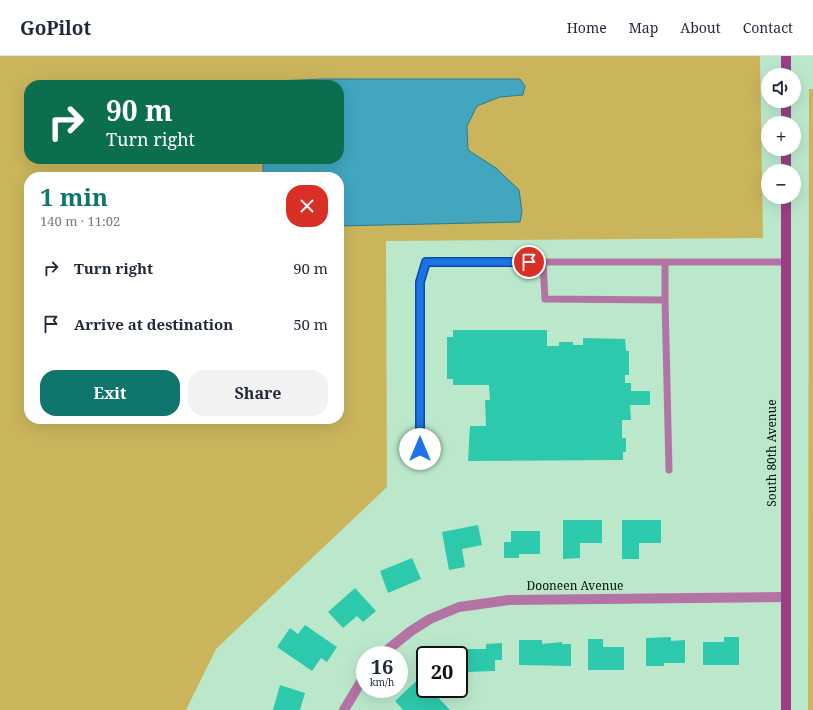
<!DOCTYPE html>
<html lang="en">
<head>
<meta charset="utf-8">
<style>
  :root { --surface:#fff; --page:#f2f2f3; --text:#1f2937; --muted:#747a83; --line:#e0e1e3; --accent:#0f766e }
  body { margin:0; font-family:"Noto Serif",serif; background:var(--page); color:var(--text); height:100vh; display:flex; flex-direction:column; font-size:15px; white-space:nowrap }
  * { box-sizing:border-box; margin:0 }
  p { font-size:13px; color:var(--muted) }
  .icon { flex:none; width:22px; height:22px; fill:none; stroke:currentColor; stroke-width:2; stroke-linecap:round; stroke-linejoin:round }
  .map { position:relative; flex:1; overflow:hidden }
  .details { position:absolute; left:24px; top:116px; width:320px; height:252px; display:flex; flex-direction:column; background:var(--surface); border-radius:16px; box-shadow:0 4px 16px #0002 }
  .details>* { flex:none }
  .banner { position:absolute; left:24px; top:24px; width:320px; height:84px; border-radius:16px; box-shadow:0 4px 16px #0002; background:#0b6e4f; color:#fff; overflow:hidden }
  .controls { position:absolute; left:761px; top:12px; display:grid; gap:8px }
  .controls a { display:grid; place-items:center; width:40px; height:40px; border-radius:50%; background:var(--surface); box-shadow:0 4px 16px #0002; font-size:20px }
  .speed { position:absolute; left:356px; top:590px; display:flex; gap:8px; font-size:20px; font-weight:700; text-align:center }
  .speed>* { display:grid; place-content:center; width:52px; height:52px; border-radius:50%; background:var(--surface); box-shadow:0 4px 16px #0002; line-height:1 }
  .speed small { font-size:10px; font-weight:400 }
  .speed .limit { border:2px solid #111; border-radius:6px; background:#fff; color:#111 }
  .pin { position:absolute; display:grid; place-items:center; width:34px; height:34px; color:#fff; margin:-17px; border:2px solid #fff; border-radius:50%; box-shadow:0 1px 4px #0007 }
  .me { position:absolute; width:44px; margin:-22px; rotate:0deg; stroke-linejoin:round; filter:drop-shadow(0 0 3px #0008) }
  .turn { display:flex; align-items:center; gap:14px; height:84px; padding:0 16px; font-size:18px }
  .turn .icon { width:52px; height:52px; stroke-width:2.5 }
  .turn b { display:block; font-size:28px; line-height:34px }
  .round { display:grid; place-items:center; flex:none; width:42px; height:42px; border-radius:16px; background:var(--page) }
  .overview { display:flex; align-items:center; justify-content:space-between; height:68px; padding:0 16px }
  h1 { font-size:24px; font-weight:700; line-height:30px; color:var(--accent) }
  .primary-button { display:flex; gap:8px; margin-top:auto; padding:8px 16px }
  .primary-button a { flex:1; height:46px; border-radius:16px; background:var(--accent); color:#fff; font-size:16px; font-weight:700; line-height:46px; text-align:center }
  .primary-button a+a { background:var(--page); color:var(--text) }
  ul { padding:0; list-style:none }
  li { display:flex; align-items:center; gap:12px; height:56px; padding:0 16px }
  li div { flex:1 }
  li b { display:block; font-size:15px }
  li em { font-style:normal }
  header { display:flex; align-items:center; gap:24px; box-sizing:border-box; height:56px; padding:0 20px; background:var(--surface); border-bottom:1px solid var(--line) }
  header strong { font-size:19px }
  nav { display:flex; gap:22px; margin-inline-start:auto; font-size:14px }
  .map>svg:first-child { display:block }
  .green { fill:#cab55c; fill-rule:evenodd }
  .water { fill:#41a6be; stroke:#2e7987 }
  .building { fill:#2dc9ad }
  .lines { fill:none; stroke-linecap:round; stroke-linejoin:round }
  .lane { stroke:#b474a3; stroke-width:7 }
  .street { stroke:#b474a3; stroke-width:10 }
  .secondary { stroke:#9b3e87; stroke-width:10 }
  .route-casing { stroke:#114b97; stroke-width:10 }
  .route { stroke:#1a73e8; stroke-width:7 }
  .labels { text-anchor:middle; stroke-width:3.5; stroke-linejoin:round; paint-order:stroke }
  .street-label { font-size:12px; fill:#021007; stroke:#bbe8cb }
</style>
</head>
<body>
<header>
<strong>GoPilot</strong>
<nav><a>Home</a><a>Map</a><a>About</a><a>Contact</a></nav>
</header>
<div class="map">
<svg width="813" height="654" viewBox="0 0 813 654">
  <rect width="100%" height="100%" fill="#bbe8cb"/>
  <path class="green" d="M 0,0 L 760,0 L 763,182 L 386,185 L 387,431 L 216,593 L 186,654 L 0,654 ZM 324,23 L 520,23 L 525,30 L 522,39 L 500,41 L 477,50 L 467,70 L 468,94 L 496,112 L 520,166 L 339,170 L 339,363 L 29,363 L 29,121 L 263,121 L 263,103 L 29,103 L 29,29 L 272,29 L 275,25 Z
    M 809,33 L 813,33 L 813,654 L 808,654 Z"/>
  <path class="water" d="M 324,23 L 520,23 L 525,30 L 523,39 L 500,41 L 477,50 L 467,70 L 468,94 L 496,112 L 519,134 L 522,155 L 520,166 L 339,170 L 339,121 L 263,121 L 263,103 L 339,103 L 339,29 L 272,29 L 275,25 Z"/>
  <path class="building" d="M 453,274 L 547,274 L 547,290 L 559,290 L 559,286 L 573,286 L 573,289 L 583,289 L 583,282 L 625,283 L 626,295 L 629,295 L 629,319 L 625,319 L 625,327 L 631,327 L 631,335 L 650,335 L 650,349 L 630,349 L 631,364 L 622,364 L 622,382 L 626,382 L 626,396 L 623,396 L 623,404 L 468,405 L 470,370 L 486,370 L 485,344 L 490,344 L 489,329 L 453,329 L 453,323 L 447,323 L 447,281 L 453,281 Z
    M 563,464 L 602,464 L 602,487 L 580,487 L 580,502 L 563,503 Z
    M 622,464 L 661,464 L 661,487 L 639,487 L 639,503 L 622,503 Z
    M 478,469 L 482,489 L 462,493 L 465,511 L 449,514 L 442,476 Z
    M 511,475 L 540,475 L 540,498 L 519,498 L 519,502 L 504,502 L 504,486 L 511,486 Z
    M 412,502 L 421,523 L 388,537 L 380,515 Z
    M 355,532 L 376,555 L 363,566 L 357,560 L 343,572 L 328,556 Z
    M 305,569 L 337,591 L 327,606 L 321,602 L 312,615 L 277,591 L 290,572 L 298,578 Z
    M 671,581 L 671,585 L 685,584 L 685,607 L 664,607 L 664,610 L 646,610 L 646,582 Z
    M 724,581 L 739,581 L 739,609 L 703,609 L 703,586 L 724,586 Z
    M 588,583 L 603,583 L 603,591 L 624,591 L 624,614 L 588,614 Z
    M 519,584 L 542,584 L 542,588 L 562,586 L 562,588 L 571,588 L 571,610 L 519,609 Z
    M 502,587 L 502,604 L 495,604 L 495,615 L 466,616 L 465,593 L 486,593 L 486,588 Z
    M 424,618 L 425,633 L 434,633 L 432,635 L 450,654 L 403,654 L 395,645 Z
    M 280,629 L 305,637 L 300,654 L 273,654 Z"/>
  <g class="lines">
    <path class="lane" d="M 665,206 L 665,244 L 545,243 L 543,206 L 786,206
      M 665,244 L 669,414
      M 420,393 L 420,226 L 426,206 L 543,206"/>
    <path class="street" d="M 381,599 L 411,575 L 430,563 L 459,551 L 509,544 L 785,541
      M 344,654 L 365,619"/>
    <path class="secondary" d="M 786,19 L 786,0
      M 786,67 L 786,45
      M 786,115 L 786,93
      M 786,141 L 786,654"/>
  </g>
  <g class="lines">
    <g class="route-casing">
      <path id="route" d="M 420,393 L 420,226 L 426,206 L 529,206"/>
    </g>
    <use href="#route" class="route"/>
  </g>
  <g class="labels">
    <g class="street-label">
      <text transform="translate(772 397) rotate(-90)" y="4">South 80th Avenue</text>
      <text x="575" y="534">Dooneen Avenue</text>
    </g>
  </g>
</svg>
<div class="controls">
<a><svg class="icon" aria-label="sound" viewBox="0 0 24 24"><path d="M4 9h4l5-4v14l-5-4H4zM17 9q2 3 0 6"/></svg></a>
<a>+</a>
<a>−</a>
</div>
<div class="speed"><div>16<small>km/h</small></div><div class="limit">20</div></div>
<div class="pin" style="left:529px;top:206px;background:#d93025"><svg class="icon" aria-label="arrive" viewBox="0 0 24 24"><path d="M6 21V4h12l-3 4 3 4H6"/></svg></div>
<svg class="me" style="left:420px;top:393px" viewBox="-20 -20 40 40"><circle r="19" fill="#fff"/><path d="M0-13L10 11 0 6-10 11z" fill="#1a73e8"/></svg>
<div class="banner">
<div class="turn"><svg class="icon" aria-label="right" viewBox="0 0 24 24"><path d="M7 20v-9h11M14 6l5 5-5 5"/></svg><div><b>90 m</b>Turn right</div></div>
</div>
<section class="details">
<div class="overview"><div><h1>1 min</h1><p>140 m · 11:02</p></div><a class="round" style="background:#d93025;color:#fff"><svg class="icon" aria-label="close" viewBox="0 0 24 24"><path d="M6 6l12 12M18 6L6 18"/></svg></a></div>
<ul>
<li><svg class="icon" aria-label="right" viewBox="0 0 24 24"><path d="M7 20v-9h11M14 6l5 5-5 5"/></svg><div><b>Turn right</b></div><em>90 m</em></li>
<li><svg class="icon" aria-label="arrive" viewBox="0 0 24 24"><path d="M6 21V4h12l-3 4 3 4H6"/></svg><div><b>Arrive at destination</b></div><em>50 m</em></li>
</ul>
<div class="primary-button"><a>Exit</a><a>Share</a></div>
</section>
</div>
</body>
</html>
